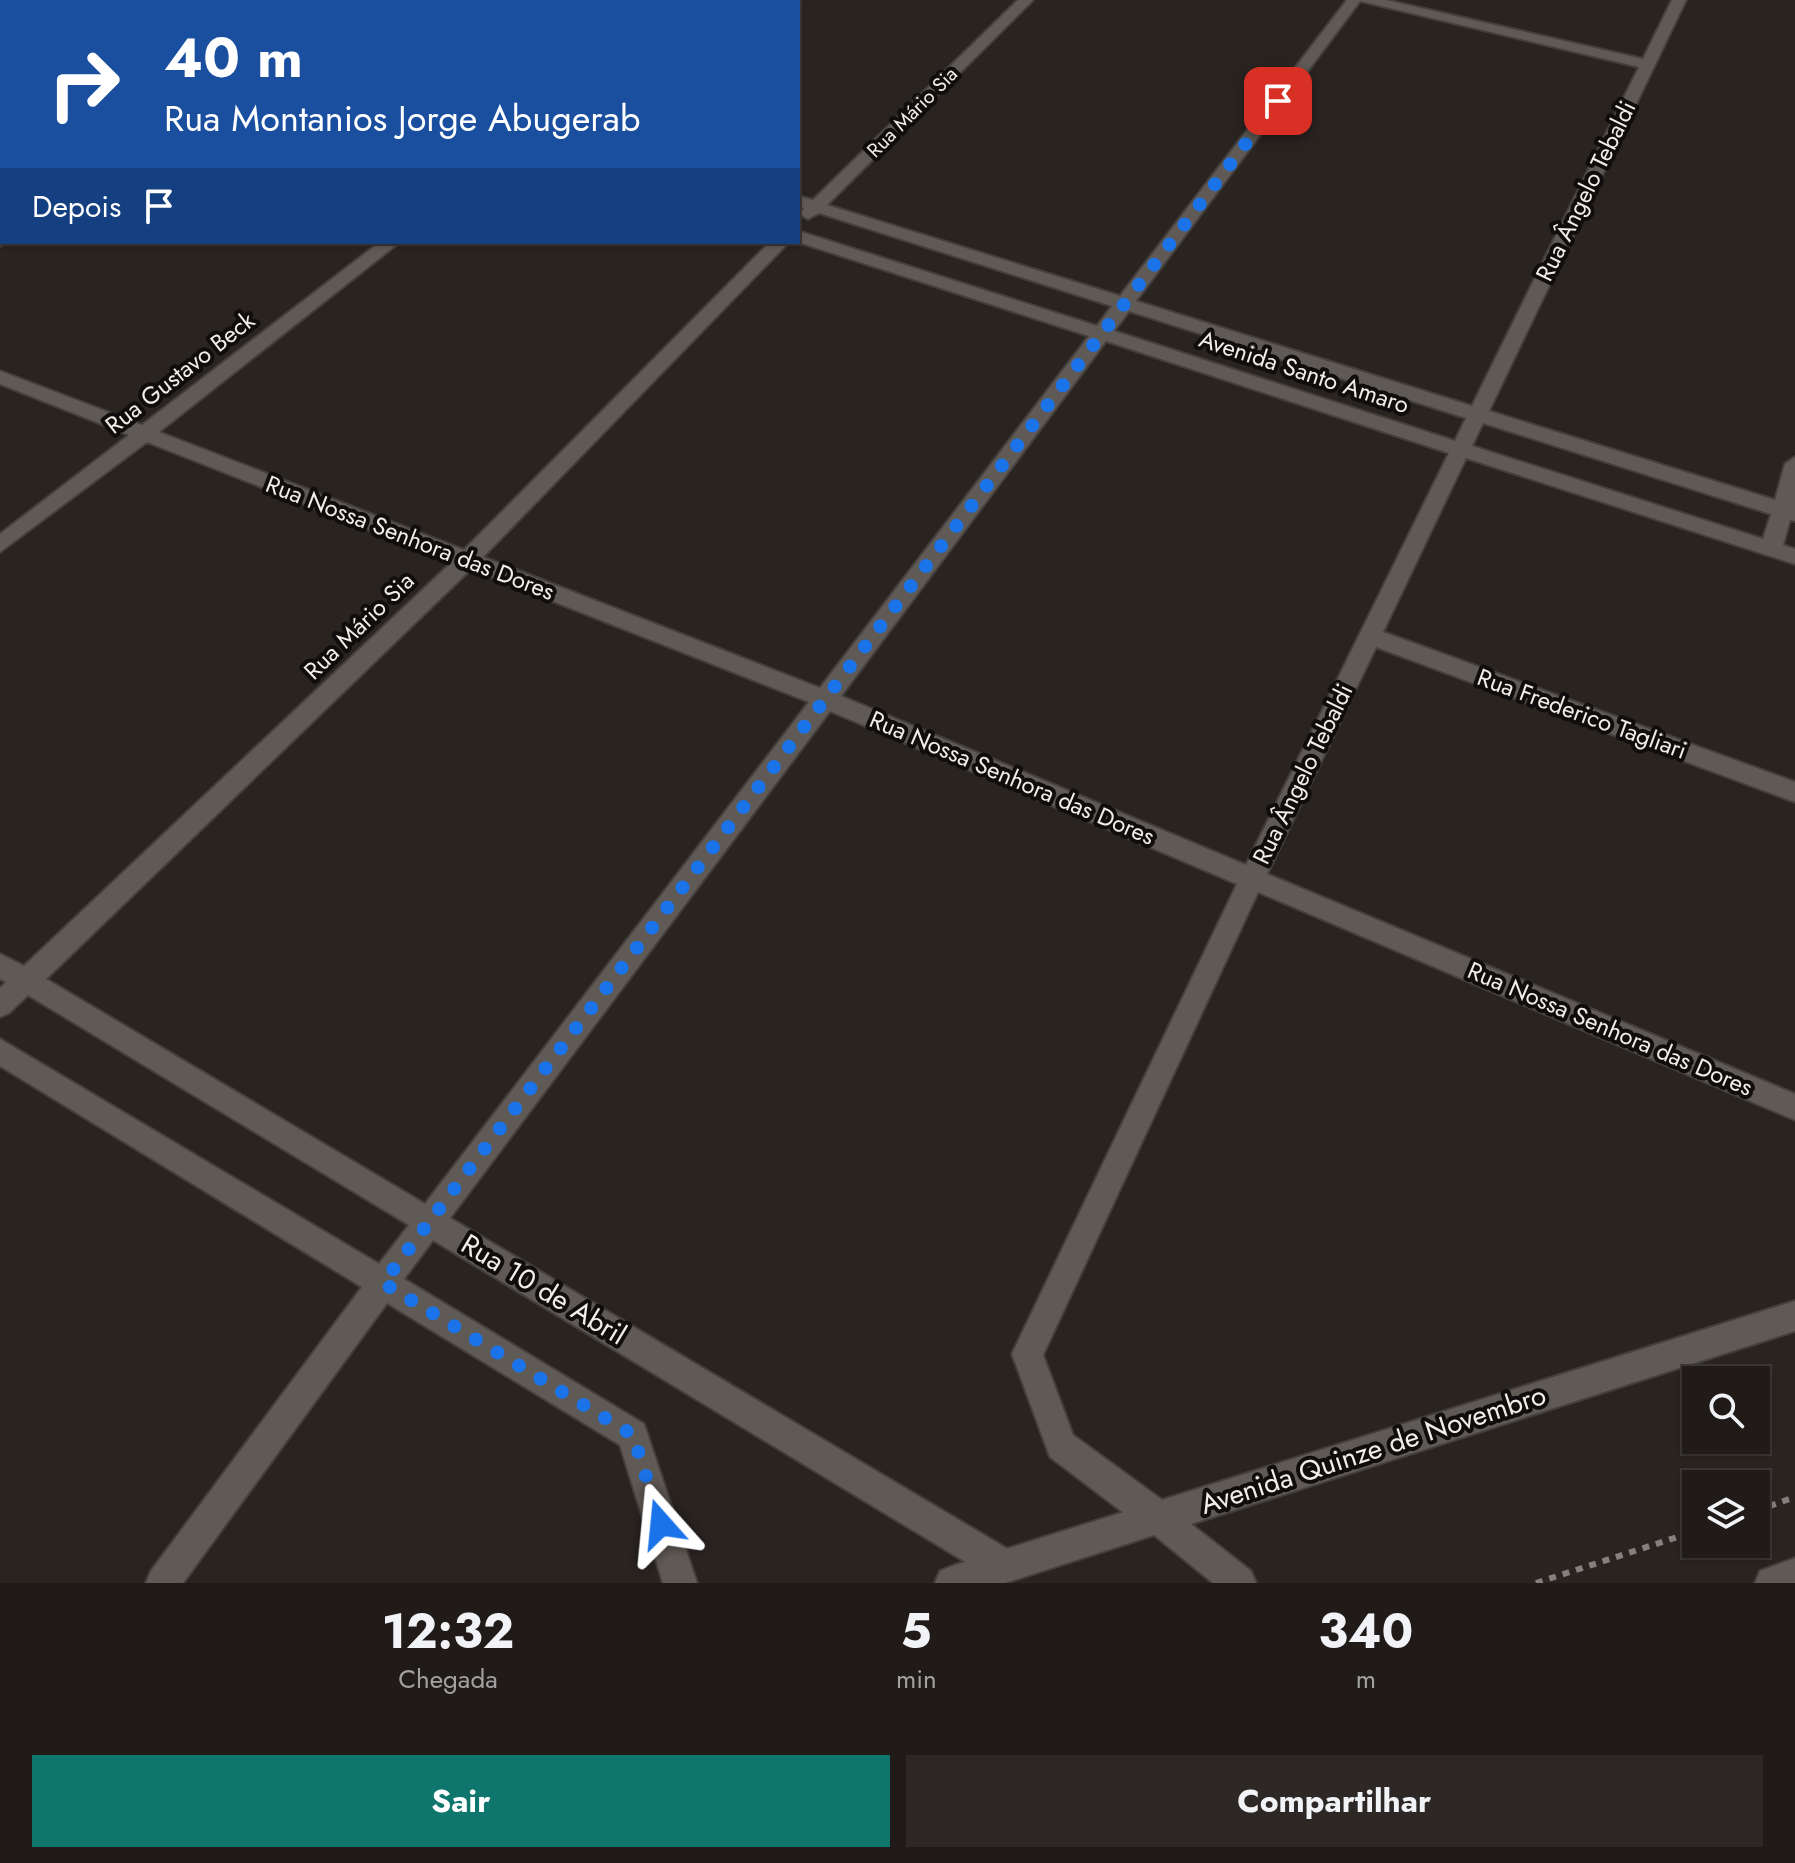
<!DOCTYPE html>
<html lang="pt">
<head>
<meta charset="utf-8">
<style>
  :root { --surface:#201b19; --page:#2d2826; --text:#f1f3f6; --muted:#a2a1a2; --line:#3d3938; --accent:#0f766e }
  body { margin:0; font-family:Jost,sans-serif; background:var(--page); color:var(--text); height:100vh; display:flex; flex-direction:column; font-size:30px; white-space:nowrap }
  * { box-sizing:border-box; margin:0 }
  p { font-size:26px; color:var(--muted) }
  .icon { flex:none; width:44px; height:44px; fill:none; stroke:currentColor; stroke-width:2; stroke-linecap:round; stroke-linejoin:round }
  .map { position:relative; height:1583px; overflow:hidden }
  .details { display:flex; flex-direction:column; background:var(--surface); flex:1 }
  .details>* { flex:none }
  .top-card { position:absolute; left:0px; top:0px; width:800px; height:244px; box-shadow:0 2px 6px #0004,0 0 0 2px var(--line); background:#1a4fa0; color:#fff; overflow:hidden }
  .controls { position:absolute; left:1682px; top:1366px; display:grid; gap:16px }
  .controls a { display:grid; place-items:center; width:88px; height:88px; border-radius:0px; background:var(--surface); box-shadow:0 2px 6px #0004,0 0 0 2px var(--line); font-size:40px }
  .pin { position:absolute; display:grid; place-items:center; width:68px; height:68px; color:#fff; margin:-34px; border-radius:16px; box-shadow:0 4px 12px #0006 }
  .me { position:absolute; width:88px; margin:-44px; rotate:342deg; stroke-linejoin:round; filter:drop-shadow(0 0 6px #0008) }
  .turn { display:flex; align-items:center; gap:28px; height:168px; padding:0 32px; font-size:36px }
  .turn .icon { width:104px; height:104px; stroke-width:2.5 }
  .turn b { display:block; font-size:56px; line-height:68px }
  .then { display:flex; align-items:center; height:76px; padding:0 32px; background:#0003; gap:16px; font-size:30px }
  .eta { display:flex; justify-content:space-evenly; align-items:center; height:136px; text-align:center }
  .eta b { font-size:48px; font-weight:700; line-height:56px }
  .button { display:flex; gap:16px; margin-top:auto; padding:16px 32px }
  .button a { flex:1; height:92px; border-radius:0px; background:var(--accent); color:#fff; font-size:32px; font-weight:700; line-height:92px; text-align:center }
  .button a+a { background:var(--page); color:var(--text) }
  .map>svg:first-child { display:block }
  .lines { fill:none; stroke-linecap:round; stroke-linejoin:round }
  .street-casing { stroke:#433f3c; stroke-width:4 }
  .secondary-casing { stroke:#433f3c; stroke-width:4 }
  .path { stroke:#85807e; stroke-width:6; stroke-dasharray:7 7; stroke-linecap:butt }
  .street { fill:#605a56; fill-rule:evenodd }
  .secondary { fill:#605a56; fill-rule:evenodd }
  .route { stroke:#1a73e8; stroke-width:14; stroke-dasharray:0 25.2 }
  .labels { text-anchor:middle; stroke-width:8; stroke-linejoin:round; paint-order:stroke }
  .far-street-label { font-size:20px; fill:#f0edeb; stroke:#100e0d }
  .street-label { font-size:24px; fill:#f0edeb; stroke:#100e0d }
  .near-street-label { font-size:28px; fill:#f0edeb; stroke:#100e0d }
</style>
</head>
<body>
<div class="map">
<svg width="1795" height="1583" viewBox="0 0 1795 1583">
  <rect width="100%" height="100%" fill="#2a2421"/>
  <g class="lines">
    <g class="street-casing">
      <path id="street" d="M 43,0 L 62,0 L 63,2 L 44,2 Z
        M 138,0 L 158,0 L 159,2 L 139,2 Z
        M 1018,0 L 1033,0 L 827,205 L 1120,296 L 1347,0 L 1386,0 L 1643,59 L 1672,0 L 1686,0 L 1489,411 L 1775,500 L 1785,464 L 1795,457 L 1795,521 L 1790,520 L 1783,545 L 1795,549 L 1795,564 L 1466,458 L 1383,632 L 1795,782 L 1795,802 L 1376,647 L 1267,874 L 1795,1094 L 1795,1120 L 1258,892 L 1043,1355 L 1073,1435 L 1169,1505 L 1173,1517 L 1169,1529 L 1157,1533 L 1145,1529 L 1050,1457 L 1012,1354 L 1237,884 L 830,711 L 450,1218 L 1016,1554 L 1021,1566 L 1016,1578 L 1004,1583 L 992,1578 L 433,1240 L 404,1279 L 644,1424 L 697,1583 L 663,1583 L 620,1445 L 387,1303 L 183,1583 L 146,1583 L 151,1571 L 362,1287 L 0,1066 L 0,1039 L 379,1264 L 409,1225 L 28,995 L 9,1013 L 0,1017 L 0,988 L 6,982 L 0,979 L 0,954 L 24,966 L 452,562 L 147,442 L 0,552 L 0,534 L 129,435 L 0,384 L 0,371 L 142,425 L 380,242 L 400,242 L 159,432 L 464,550 L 770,242 L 789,242 L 483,557 L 820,688 L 1089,336 L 798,242 L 798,231 L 1097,326 L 1112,306 L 819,213 L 808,219 L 799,214 L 804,208 L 798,206 L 798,196 L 813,200 ZM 1360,1 L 1639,67 L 1472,406 L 1136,301 ZM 1129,311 L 1466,418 L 1455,441 L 1114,331 ZM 1106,341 L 1449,453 L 1246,865 L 841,696 ZM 1483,423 L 1771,514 L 1763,539 L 1472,446 ZM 471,569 L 809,702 L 425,1204 L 46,979 Z
        M 0,234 L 2,242 L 9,242 L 0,246 Z"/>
    </g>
    <g class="secondary-casing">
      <path id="secondary" d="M 1795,1301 L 1795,1331 L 1191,1524 L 1251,1571 L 1256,1583 L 1213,1583 L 1154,1535 L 1005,1583 L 935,1583 L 940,1571 L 952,1566 Z
        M 1795,1558 L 1795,1583 L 1755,1583 L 1760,1571 Z"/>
    </g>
    <path class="path" d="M 1756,1511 L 1795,1497
      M 1536,1583 L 1696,1531"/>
    <use href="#street" class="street"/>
    <use href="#secondary" class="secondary"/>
  </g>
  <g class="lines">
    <path class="route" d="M 661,1524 L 633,1435 L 383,1283 L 1278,101"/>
  </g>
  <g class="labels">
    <g class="far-street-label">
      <text transform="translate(912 112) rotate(-45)" y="7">Rua Mário Sia</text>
    </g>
    <g class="street-label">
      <text transform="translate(1586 191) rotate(-64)" y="8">Rua Ângelo Tebaldi</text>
      <text transform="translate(1304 372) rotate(18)" y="8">Avenida Santo Amaro</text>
      <text transform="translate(180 373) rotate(-38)" y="8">Rua Gustavo Beck</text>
      <text transform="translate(410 538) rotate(21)" y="8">Rua Nossa Senhora das Dores</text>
      <text transform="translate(359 626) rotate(-44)" y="8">Rua Mário Sia</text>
      <text transform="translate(1582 714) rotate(20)" y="8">Rua Frederico Tagliari</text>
      <text transform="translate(1303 774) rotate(-64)" y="8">Rua Ângelo Tebaldi</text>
      <text transform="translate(1012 778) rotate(23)" y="8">Rua Nossa Senhora das Dores</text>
      <text transform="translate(1610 1029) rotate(23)" y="8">Rua Nossa Senhora das Dores</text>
    </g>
    <g class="near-street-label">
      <text transform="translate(544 1289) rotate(31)" y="10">Rua 10 de Abril</text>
      <text transform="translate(1373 1449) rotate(-18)" y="10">Avenida Quinze de Novembro</text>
    </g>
  </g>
</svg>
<div class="controls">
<a><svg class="icon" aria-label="search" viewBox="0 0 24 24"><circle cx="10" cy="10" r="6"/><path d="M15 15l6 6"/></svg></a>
<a><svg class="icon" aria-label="layers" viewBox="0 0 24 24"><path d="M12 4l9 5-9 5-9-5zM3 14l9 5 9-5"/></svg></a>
</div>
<div class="pin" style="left:1278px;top:101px;background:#d93025"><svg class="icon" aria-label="arrive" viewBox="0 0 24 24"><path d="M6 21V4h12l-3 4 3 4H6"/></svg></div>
<svg class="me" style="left:661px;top:1524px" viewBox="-20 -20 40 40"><path d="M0-17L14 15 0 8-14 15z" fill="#1a73e8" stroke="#fff" stroke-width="4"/></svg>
<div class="top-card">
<div class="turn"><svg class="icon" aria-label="right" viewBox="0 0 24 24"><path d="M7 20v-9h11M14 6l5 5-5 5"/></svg><div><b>40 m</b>Rua Montanios Jorge Abugerab</div></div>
<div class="then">Depois<svg class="icon" aria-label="arrive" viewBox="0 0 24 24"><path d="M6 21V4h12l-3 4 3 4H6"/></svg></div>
</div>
</div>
<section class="details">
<div class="eta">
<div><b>12:32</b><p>Chegada</p></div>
<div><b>5</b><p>min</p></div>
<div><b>340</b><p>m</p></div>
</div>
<div class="button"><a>Sair</a><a>Compartilhar</a></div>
</section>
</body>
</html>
